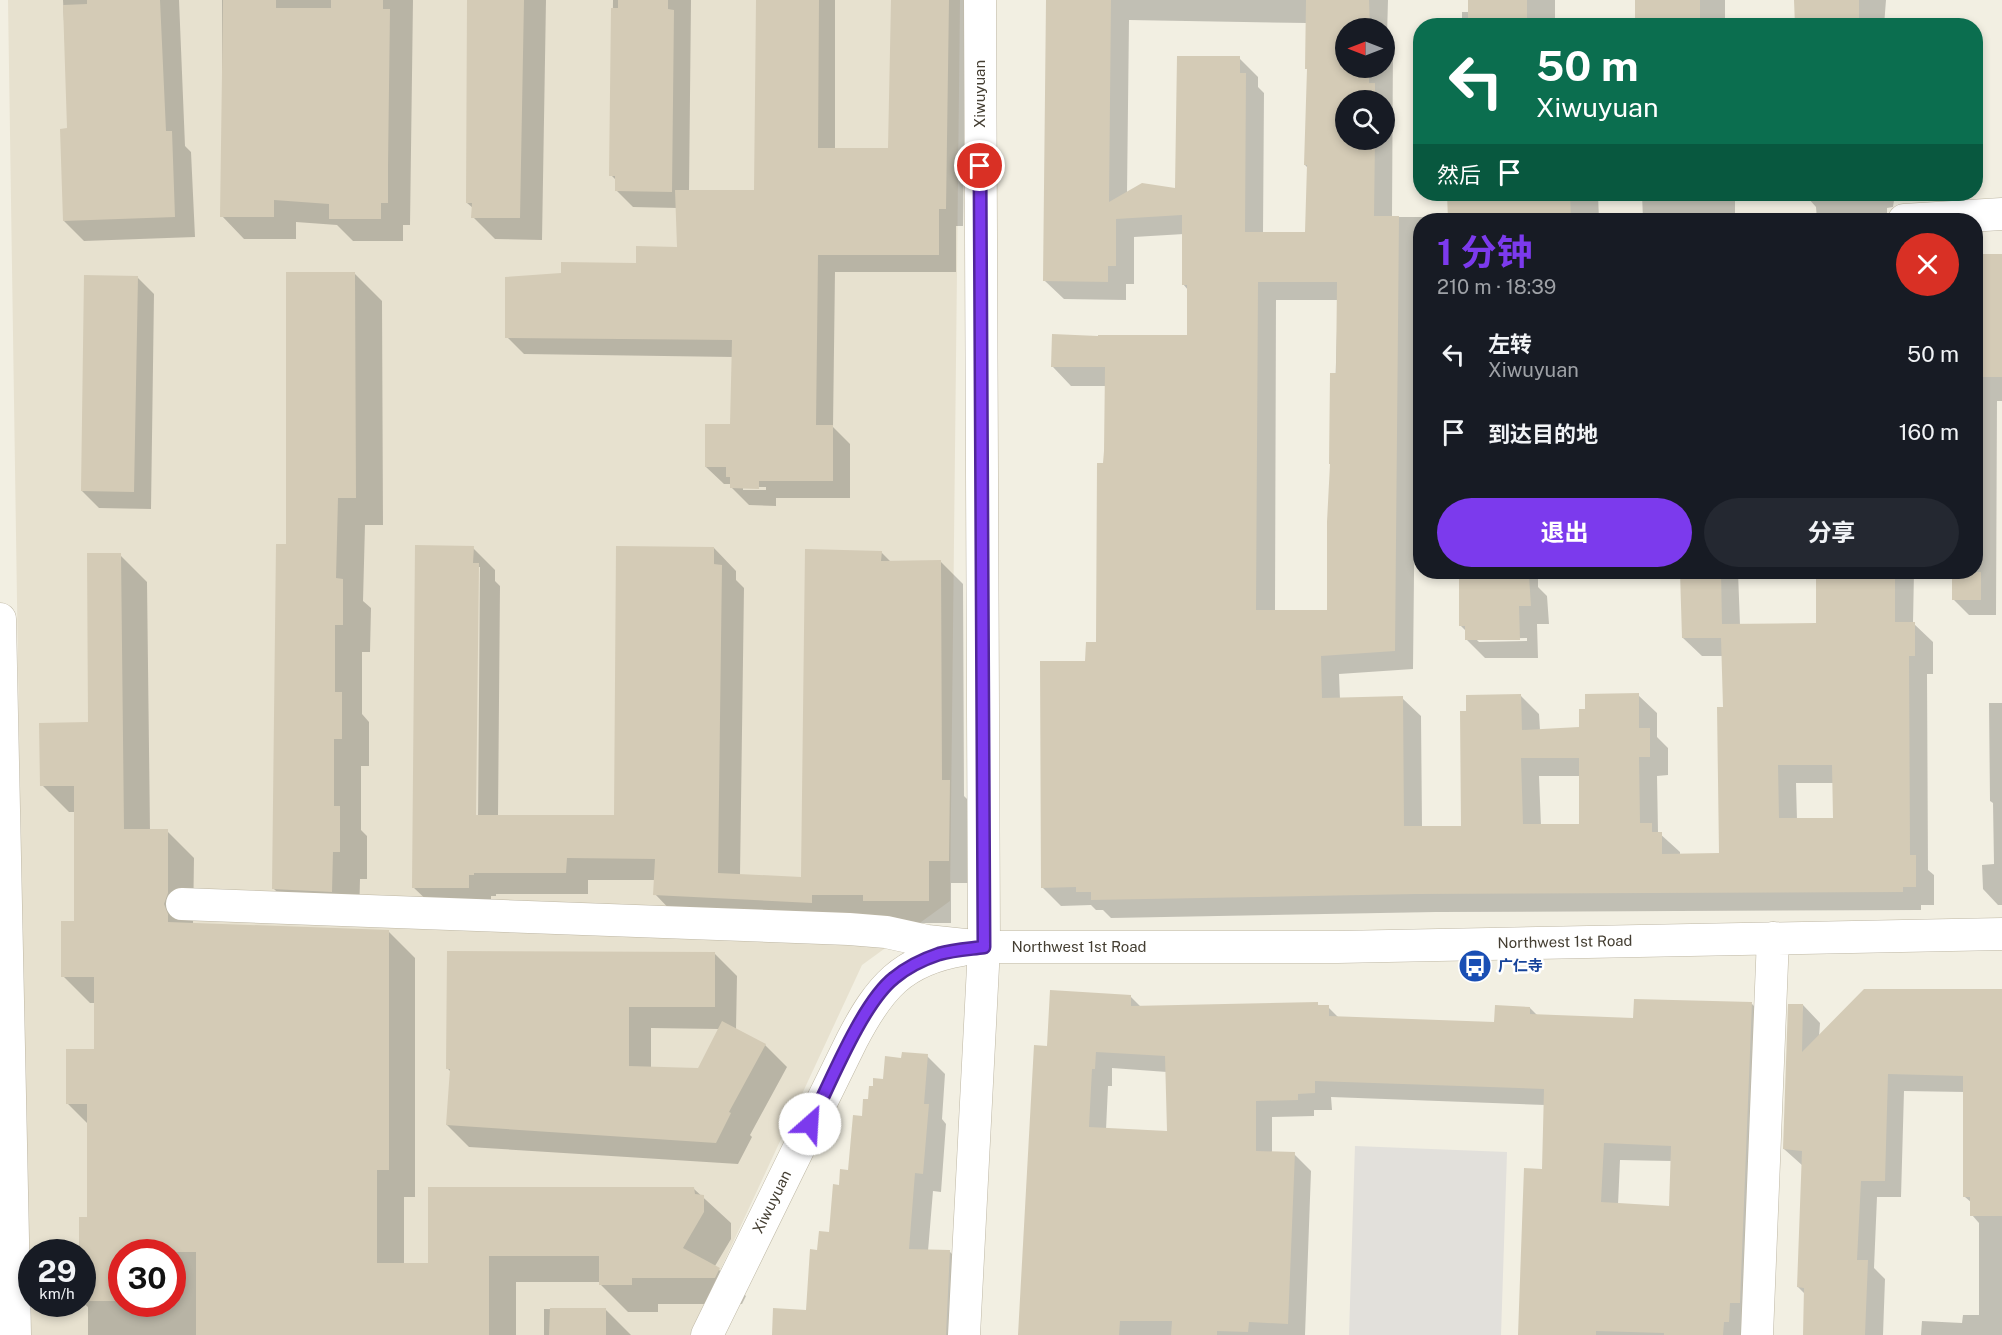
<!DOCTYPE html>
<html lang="zh">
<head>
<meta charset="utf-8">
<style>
  :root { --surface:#171b24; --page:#242831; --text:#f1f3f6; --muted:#9ea1a6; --accent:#7c3aed }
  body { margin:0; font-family:"Public Sans","Noto Sans SC",sans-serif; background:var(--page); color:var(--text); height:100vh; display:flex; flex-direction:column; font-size:22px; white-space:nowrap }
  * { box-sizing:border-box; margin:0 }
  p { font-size:20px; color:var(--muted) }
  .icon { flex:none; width:33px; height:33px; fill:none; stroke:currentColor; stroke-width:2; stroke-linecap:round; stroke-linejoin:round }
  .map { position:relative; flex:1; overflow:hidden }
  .drawer { position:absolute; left:1413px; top:213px; width:570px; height:366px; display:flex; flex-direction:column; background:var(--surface); border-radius:24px; box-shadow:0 3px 9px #0003 }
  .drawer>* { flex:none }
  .banner { position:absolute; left:1413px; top:18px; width:570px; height:183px; border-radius:24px; box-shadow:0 3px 9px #0003; background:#0b6e4f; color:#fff; overflow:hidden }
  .needle { width:39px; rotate:270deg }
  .tools { position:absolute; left:1335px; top:18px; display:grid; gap:12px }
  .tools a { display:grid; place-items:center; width:60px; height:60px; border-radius:50%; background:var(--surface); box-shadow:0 3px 9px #0003; font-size:30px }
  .speed { position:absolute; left:18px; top:1239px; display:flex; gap:12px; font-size:30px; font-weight:700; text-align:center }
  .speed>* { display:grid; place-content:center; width:78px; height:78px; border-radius:50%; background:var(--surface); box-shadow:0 3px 9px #0003; line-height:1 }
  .speed small { font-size:15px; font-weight:400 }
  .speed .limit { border:9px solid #d22; background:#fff; color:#111 }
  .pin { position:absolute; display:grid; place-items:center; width:51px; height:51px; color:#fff; margin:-26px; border:3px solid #fff; border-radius:50%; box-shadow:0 2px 6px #0007 }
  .me { position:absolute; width:66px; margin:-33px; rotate:26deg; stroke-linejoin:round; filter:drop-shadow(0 0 4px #0008) }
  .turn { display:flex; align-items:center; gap:21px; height:126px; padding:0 24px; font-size:27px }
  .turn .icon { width:78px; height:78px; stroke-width:2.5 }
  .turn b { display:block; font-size:42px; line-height:51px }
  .then { display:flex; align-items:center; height:57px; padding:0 24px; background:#0003; gap:12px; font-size:22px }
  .round { display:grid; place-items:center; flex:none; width:63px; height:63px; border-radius:32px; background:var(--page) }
  .head { display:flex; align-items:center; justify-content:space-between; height:102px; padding:0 24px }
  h1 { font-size:36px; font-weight:700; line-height:45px; color:var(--accent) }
  .primary-button { display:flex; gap:12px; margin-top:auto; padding:12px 24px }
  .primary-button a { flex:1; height:69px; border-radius:36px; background:var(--accent); color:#fff; font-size:24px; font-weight:700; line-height:69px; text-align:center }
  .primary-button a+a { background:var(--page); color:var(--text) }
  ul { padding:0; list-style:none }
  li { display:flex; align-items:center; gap:18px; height:78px; padding:0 24px }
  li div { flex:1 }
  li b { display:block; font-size:22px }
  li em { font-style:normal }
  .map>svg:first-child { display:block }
  .residential { fill:#e7e1cf; fill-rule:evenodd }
  .parking { fill:#e2e0db }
  .shadow { fill:#0003; fill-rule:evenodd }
  .building { fill:#d4cbb6; fill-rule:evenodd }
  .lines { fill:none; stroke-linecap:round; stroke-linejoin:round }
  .minor-casing { stroke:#beb7a4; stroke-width:33 }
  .minor { stroke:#fff; stroke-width:32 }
  .route-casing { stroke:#51269a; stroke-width:15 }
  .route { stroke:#7c3aed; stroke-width:10 }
  .labels { text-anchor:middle; stroke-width:5; stroke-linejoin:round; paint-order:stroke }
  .street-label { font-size:15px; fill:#443e32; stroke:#fff }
  .transit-label { font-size:15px; font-weight:bold; fill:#164399; stroke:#fff; text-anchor:start }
</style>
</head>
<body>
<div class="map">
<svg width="2002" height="1335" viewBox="0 0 2002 1335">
  <rect width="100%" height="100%" fill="#f2efe2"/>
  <path class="residential" d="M 8,0 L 960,0 L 950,901 L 862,965 L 690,1335 L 28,1335 ZM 32,1252 L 82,1252 L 82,1304 L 32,1304 ZM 122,1252 L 172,1252 L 172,1304 L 122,1304 Z"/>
  <path class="parking" d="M 1355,1146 L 1507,1152 L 1501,1335 L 1349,1335 Z"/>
  <path class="shadow" d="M 63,0 L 179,0 L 185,146 L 191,152 L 195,237 L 84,241 L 64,221 L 69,130 Z
    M 222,0 L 413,0 L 410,225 L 403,225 L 403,241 L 353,241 L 337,225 L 296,222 L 296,239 L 244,239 L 222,216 Z
    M 470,0 L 546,0 L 542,240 L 495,239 L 473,217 L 473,208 L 467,203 Z
    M 613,0 L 691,0 L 689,191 L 756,191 L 757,0 L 835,0 L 835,149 L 890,149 L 892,0 L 966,0 L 963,226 L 956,226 L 956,272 L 835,272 L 833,427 L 850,444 L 850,498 L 776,498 L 776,506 L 749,505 L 732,488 L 732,484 L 724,484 L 706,467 L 732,426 L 733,357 L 524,354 L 507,337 L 562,275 L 637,264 L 679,248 L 677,208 L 633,207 L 616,190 L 617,181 L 611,175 ZM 743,487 L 766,487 L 766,490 L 743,490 Z
    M 1048,0 L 1388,0 L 1387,36 L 1393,43 L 1392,217 L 1450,217 L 1449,194 L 1598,194 L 1599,220 L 1420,220 L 1420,299 L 1417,299 L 1413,669 L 1339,674 L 1340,699 L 1402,698 L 1421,716 L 1422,827 L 1463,827 L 1521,696 L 1539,714 L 1540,730 L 1580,729 L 1638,695 L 1657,713 L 1657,737 L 1668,748 L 1668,775 L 1657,776 L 1658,832 L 1680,852 L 1680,855 L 1720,854 L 1724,708 L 1723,656 L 1702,656 L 1683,638 L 1681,572 L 1738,572 L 1740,625 L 1818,624 L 1817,572 L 1914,572 L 1913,623 L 1933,642 L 1933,674 L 1927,674 L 1928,870 L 1934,875 L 1934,905 L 1921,905 L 1921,910 L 1436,912 L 1111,918 L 1103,910 L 1096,910 L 1091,905 L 1061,906 L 1042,887 L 1086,663 L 1098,643 L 1105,465 L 1106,386 L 1071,386 L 1053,367 L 1100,338 L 1188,337 L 1188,290 L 1183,284 L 1184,234 L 1134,237 L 1134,284 L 1126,284 L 1126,300 L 1064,299 L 1045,281 ZM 1129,20 L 1307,23 L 1309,70 L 1305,165 L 1308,168 L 1306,233 L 1263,233 L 1264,93 L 1258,87 L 1258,77 L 1239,58 L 1177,189 L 1127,193 ZM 1346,28 L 1384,28 L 1384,68 L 1346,68 ZM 1346,100 L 1384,100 L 1384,140 L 1346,140 ZM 1276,300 L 1338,300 L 1328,611 L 1275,611 ZM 1539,776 L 1580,776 L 1580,826 L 1541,826 ZM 1796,783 L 1834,783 L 1834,820 L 1797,820 Z
    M 1470,0 L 1555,0 L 1555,26 L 1462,26 L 1462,12 L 1470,12 Z
    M 1636,0 L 1725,0 L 1725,26 L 1636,26 Z
    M 1796,0 L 1886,0 L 1884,26 L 1797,26 Z
    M 1642,194 L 1735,194 L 1735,220 L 1643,220 Z
    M 1808,194 L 1895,194 L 1893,207 L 1887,208 L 1887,220 L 1817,220 L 1816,207 L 1808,198 Z
    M 1976,255 L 2002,256 L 2002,401 L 1997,401 L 1996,615 L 1969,615 L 1953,599 L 1953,572 L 1976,572 Z
    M 354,273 L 382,301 L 383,525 L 365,525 L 363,601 L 371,608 L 370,652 L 362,652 L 362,714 L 369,722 L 369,766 L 361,766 L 361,830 L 367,836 L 367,879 L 360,879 L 359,919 L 302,916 L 274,889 L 288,546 Z
    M 137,277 L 154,294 L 151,509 L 99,508 L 82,491 Z
    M 473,548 L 495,570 L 495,581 L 500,586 L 498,817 L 615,817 L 714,548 L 736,571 L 736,580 L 744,588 L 740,876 L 803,879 L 881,552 L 891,562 L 940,561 L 963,584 L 964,796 L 972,804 L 971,883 L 951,883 L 951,923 L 886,923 L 677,917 L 655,894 L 655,880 L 588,880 L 588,894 L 496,894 L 496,896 L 491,896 L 491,910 L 436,909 L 413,887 ZM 477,567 L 480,567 L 478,823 L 475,823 Z
    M 120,555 L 147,582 L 150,831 L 167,831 L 194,858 L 193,925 L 388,931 L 415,958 L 415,1197 L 404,1197 L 404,1264 L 429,1264 L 694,1189 L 731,1223 L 731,1239 L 715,1266 L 746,1296 L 742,1304 L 658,1304 L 658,1312 L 628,1312 L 601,1285 L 601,1282 L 516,1282 L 516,1335 L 88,1335 L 88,1307 L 82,1302 L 81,1218 L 89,1218 L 89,1125 L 67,1103 L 96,1051 L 96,1003 L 90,1003 L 63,976 L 75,923 L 75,812 L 69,812 L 42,785 L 90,724 ZM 122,1252 L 172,1252 L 172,1304 L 122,1304 Z
    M 1460,572 L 1538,572 L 1538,587 L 1547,596 L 1549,624 L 1537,624 L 1538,658 L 1485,658 L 1467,640 L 1467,632 L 1460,625 ZM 1527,638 L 1527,641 L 1479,642 L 1476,639 Z
    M 1989,703 L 2002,703 L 2002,905 L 1998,905 L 1983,889 L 1982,865 L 1994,864 L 1993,803 L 1990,801 Z
    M 715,954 L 737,976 L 736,1030 L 765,1045 L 787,1067 L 750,1135 L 752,1137 L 738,1164 L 469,1147 L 447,1125 L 451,1072 L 447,1068 ZM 651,1028 L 719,1029 L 699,1069 L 651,1068 Z
    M 2002,991 L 2002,1335 L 1921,1335 L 1922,1321 L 1962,1323 L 1963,1315 L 1979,1315 L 1979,1223 L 1972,1215 L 1972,1203 L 1965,1197 L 1965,1092 L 1904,1091 L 1901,1197 L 1877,1197 L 1874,1268 L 1885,1279 L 1883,1335 L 1804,1335 L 1805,1294 L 1798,1287 L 1803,1166 L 1784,1149 L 1803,1005 L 1820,1023 L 1819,1037 Z
    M 1131,997 L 1142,1008 L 1317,1004 L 1321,1007 L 1328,1007 L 1339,1018 L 1496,1024 L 1530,1008 L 1538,1016 L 1635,1019 L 1752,1004 L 1769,1021 L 1746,1335 L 1519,1335 L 1543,1170 L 1545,1105 L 1331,1097 L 1332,1110 L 1314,1110 L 1314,1116 L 1272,1117 L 1272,1153 L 1294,1154 L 1311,1171 L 1305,1335 L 1019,1335 L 1048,1047 ZM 1112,1068 L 1167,1072 L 1169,1132 L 1106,1130 L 1108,1086 L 1112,1086 ZM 1620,1160 L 1672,1161 L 1671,1208 L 1618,1205 Z
    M 927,1056 L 945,1074 L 942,1119 L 946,1124 L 941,1192 L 933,1191 L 928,1251 L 950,1252 L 968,1270 L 964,1335 L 773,1335 L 807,1311 L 818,1251 L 830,1234 L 841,1186 L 849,1171 L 863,1117 L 869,1101 L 902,1059 Z
    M 544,1309 L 606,1310 L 631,1335 L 544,1335 Z"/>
  <path class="building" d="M 87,0 L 160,0 L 166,131 L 172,131 L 175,217 L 63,221 L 60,129 L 67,128 L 63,5 L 87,4 Z
    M 223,0 L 276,0 L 276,8 L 331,8 L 331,0 L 383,0 L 383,9 L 390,9 L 388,166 L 388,203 L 381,203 L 381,219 L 329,219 L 329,204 L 274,200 L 274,217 L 220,217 Z
    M 467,0 L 524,0 L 520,218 L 471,218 L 472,203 L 466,203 Z
    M 618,0 L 668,0 L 668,9 L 674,10 L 672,192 L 615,191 L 615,176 L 609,176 L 611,8 L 618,8 Z
    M 756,0 L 819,0 L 818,148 L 888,148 L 891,0 L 949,0 L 946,209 L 939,209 L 939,255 L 818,255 L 816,425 L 833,425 L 833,481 L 759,481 L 759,489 L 730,488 L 730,477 L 726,477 L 726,467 L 705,467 L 705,424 L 730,424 L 732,340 L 505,338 L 505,277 L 561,273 L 561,262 L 636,263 L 636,246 L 677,247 L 675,190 L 754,190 Z
    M 1046,0 L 1111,0 L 1109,202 L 1142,183 L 1175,188 L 1177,56 L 1240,56 L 1240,73 L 1246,73 L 1245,232 L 1305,232 L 1307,165 L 1304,165 L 1307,69 L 1305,69 L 1306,0 L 1369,0 L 1370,28 L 1346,28 L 1346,68 L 1369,68 L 1369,83 L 1375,83 L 1375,100 L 1346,100 L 1346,140 L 1375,140 L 1374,216 L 1399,216 L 1395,651 L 1321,656 L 1322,698 L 1403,696 L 1404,826 L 1461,826 L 1460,711 L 1466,711 L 1466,695 L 1521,694 L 1522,730 L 1579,727 L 1579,709 L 1585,709 L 1585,694 L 1639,693 L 1639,728 L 1650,728 L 1650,757 L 1639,757 L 1640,823 L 1652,823 L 1652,832 L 1662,832 L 1662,854 L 1719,853 L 1717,707 L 1723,707 L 1721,638 L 1682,638 L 1680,572 L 1721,572 L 1722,624 L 1816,623 L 1816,572 L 1895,572 L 1895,622 L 1915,622 L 1915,656 L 1909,656 L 1910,855 L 1916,855 L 1916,887 L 1903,887 L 1903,892 L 1416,894 L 1091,900 L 1091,892 L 1076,892 L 1076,887 L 1041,888 L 1040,661 L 1085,661 L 1086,642 L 1096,642 L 1097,463 L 1103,463 L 1104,451 L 1105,367 L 1051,367 L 1052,334 L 1098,336 L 1098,335 L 1187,335 L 1187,285 L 1182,285 L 1182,215 L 1116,219 L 1116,266 L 1108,266 L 1108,282 L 1043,281 ZM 1258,282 L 1337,282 L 1336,373 L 1330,373 L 1329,464 L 1330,464 L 1327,522 L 1327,610 L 1256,610 ZM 1521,758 L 1579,758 L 1579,824 L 1523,824 ZM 1778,765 L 1832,765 L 1833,818 L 1779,818 Z
    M 1468,0 L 1527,0 L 1527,26 L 1468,26 Z
    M 1635,0 L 1700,0 L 1700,26 L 1635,26 Z
    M 1794,0 L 1859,0 L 1859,26 L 1795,26 Z
    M 1447,194 L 1570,194 L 1571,220 L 1448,220 Z
    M 1976,254 L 2002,254 L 2002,377 L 1976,377 Z
    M 286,272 L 355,272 L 356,498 L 338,498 L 336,578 L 343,579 L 343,625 L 335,625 L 335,692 L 342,692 L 342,739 L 334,739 L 334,806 L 340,806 L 340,852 L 333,852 L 332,892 L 272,889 L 276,544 L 286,544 Z
    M 84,275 L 138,276 L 134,492 L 81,491 Z
    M 415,545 L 474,546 L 473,563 L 479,563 L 476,815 L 614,815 L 616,546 L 714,547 L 714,564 L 722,565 L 718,873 L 801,877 L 805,549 L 882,551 L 881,561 L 941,560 L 942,780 L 950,780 L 949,861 L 929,861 L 929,901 L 863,901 L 863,895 L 812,895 L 812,903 L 653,895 L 655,859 L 567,858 L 566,873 L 474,873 L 474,875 L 469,875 L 469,888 L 412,888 Z
    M 87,553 L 121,553 L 124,829 L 168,829 L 168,893 L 164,904 L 168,914 L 168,922 L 389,930 L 389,1170 L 377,1170 L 377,1263 L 428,1263 L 428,1187 L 694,1187 L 695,1194 L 704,1195 L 704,1212 L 683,1248 L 720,1268 L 715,1278 L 632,1278 L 632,1285 L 599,1285 L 599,1256 L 489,1256 L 489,1335 L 196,1335 L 196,1252 L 122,1252 L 122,1301 L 82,1301 L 82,1252 L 79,1252 L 79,1217 L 87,1217 L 87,1104 L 66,1104 L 66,1049 L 94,1049 L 94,977 L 61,977 L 61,921 L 74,921 L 74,786 L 40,786 L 39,723 L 88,722 Z
    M 1459,572 L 1520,572 L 1520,576 L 1529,576 L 1531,606 L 1519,606 L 1520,640 L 1465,640 L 1465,626 L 1459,626 Z
    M 1952,572 L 1981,572 L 1981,600 L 1952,600 Z
    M 447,951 L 715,952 L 715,1007 L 629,1007 L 629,1066 L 698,1068 L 722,1021 L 766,1044 L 729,1112 L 731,1113 L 716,1143 L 446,1125 L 450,1069 L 446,1069 Z
    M 1864,989 L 2002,989 L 2002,1216 L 1970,1216 L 1970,1197 L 1963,1197 L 1963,1076 L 1888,1074 L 1885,1181 L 1861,1181 L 1857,1260 L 1868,1260 L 1865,1335 L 1803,1335 L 1804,1288 L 1797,1287 L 1802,1151 L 1783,1149 L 1788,1004 L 1803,1004 L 1802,1052 Z
    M 1050,990 L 1131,995 L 1131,1006 L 1318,1002 L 1318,1005 L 1329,1005 L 1329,1016 L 1494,1022 L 1495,1005 L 1530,1007 L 1530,1014 L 1633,1018 L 1634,999 L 1752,1002 L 1740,1303 L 1730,1303 L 1729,1322 L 1724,1322 L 1723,1335 L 1664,1335 L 1664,1333 L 1596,1331 L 1596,1335 L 1518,1335 L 1524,1168 L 1542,1169 L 1544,1089 L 1315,1081 L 1315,1093 L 1298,1094 L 1298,1100 L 1256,1101 L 1256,1151 L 1295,1152 L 1288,1324 L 1249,1322 L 1248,1332 L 1217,1331 L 1217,1335 L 1171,1335 L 1172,1321 L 1120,1321 L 1119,1335 L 1018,1335 L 1034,1045 L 1047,1046 ZM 1096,1052 L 1165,1056 L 1167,1131 L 1089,1127 L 1092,1069 L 1095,1069 ZM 1604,1143 L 1671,1146 L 1669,1206 L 1601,1202 Z
    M 902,1052 L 928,1054 L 924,1104 L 929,1104 L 923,1174 L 915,1173 L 909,1249 L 950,1250 L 946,1335 L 772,1335 L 773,1308 L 806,1310 L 810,1249 L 817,1250 L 819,1231 L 829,1232 L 833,1184 L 839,1185 L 840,1169 L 848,1170 L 853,1115 L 862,1116 L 863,1099 L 868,1099 L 869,1086 L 873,1086 L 873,1078 L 883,1079 L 885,1056 L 901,1058 Z
    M 550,1308 L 606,1308 L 606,1335 L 549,1335 Z"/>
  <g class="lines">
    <g class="minor-casing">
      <path id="minor" d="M 1904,220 L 2002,214
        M 0,619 L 15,1335
        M 182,904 L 849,929 L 886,932 L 927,941 L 984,947 L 1338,947 L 2002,934
        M 707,1335 L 852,1040 C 879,988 902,960 962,950
        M 964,1335 L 984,947 L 980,0
        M 1757,1335 L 1773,938"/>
    </g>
    <use href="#minor" class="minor"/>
  </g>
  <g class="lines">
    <g class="route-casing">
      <path id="route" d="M 810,1124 C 829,1086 862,1003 894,978 C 906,968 924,959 939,954 C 953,950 969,949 984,947 L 980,166"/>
    </g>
    <use href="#route" class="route"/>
  </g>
  <defs>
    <g id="bus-disc" transform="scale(1.725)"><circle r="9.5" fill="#1a4fb4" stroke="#fff"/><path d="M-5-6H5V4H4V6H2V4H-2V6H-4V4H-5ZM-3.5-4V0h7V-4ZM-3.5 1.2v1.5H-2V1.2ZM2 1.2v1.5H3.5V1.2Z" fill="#fff"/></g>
  </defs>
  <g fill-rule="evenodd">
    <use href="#bus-disc" x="1475" y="966"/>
  </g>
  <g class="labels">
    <g class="street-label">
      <text transform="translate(980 94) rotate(-90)" y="5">Xiwuyuan</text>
      <text transform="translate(1565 942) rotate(-1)" y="5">Northwest 1st Road</text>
      <text x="1079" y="952">Northwest 1st Road</text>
      <text transform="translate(772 1202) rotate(-64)" y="5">Xiwuyuan</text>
    </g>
    <g class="transit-label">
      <text x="1498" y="971">广仁寺</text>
    </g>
  </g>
</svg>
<div class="tools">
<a><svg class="needle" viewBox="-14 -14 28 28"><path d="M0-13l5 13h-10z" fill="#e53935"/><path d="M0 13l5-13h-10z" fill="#9ea1a6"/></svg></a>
<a><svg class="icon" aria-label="search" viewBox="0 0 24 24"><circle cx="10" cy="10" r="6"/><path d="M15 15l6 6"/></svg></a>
</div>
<div class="speed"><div>29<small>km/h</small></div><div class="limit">30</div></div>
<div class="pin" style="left:980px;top:166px;background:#d93025"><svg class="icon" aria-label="arrive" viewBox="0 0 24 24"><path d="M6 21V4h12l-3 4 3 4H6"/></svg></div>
<svg class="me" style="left:810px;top:1124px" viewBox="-20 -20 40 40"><circle r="19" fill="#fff"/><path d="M0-13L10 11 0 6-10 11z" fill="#7c3aed"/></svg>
<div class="banner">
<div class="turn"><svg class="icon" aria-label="left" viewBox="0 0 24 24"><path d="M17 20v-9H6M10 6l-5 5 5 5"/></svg><div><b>50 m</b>Xiwuyuan</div></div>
<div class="then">然后<svg class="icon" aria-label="arrive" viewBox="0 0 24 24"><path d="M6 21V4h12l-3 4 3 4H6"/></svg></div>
</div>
<section class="drawer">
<div class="head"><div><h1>1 分钟</h1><p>210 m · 18:39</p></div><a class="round" style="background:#d93025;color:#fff"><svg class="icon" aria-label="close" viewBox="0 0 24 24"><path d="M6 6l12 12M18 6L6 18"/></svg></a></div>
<ul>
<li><svg class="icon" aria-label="left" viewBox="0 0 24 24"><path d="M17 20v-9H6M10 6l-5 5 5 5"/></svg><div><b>左转</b><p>Xiwuyuan</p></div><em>50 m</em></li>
<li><svg class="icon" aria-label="arrive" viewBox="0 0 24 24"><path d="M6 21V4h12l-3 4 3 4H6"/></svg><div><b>到达目的地</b></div><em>160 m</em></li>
</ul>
<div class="primary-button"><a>退出</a><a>分享</a></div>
</section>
</div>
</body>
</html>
